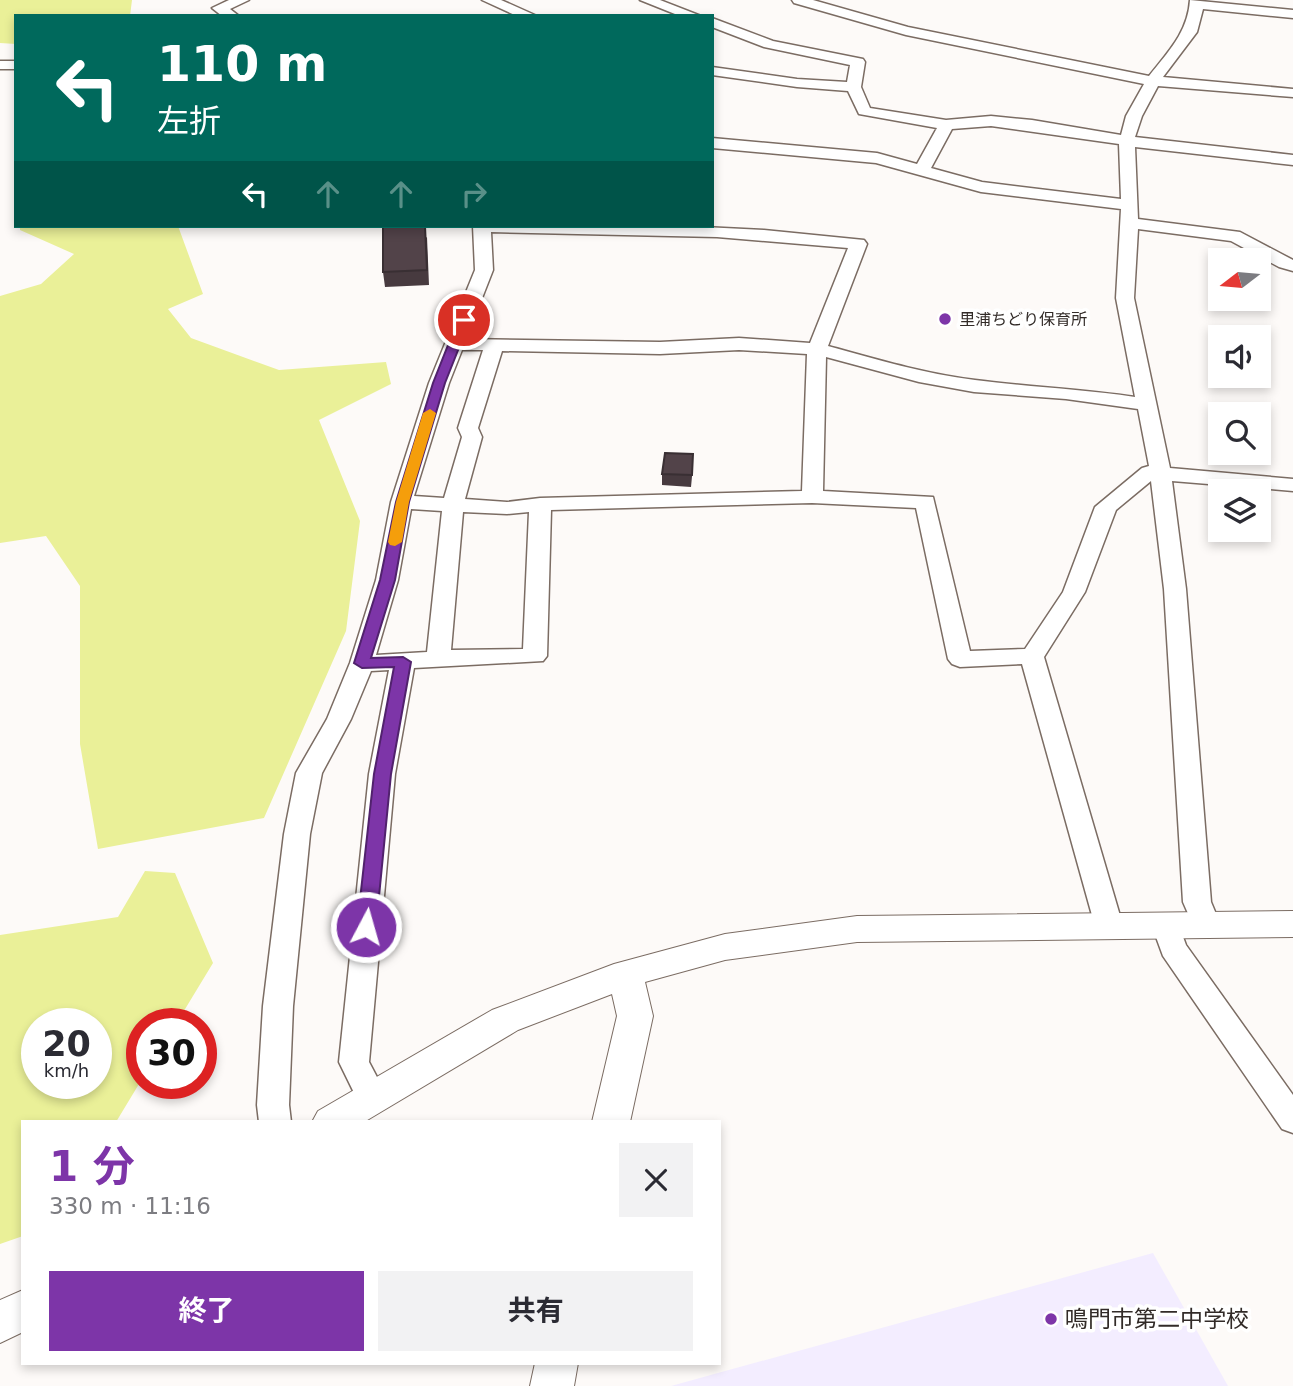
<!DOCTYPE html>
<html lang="ja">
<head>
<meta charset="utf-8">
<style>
  :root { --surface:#fff; --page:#f2f2f3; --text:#2b2b33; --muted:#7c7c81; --accent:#7d35a8 }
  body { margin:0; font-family:"DejaVu Sans","Noto Sans JP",sans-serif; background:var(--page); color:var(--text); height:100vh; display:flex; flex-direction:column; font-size:26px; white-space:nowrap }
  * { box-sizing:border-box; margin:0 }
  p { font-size:23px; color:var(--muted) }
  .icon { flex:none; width:38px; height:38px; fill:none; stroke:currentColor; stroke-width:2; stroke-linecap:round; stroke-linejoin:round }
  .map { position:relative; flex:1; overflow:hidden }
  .panel { position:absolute; left:21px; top:1120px; width:700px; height:245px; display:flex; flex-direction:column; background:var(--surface); border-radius:0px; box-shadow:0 4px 10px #0003 }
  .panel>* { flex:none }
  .guide { position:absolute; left:14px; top:14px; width:700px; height:214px; border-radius:0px; box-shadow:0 4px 10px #0003; background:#00695c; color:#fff; overflow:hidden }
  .needle { width:46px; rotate:254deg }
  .controls { position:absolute; left:1208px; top:248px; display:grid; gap:14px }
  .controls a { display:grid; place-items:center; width:63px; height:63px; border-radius:0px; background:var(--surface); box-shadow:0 4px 10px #0003; font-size:35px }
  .speed { position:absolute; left:21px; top:1008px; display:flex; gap:14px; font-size:35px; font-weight:700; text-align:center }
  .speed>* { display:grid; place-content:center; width:91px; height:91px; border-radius:50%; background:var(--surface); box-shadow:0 4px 10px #0003; line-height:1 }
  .speed small { font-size:18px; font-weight:400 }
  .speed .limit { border:10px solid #d22; background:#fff; color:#111 }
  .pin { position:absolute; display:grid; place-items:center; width:60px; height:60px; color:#fff; margin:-30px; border:4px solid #fff; border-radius:50%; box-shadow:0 2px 7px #0007 }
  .me { position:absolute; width:77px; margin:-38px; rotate:6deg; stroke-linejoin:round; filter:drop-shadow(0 0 5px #0008) }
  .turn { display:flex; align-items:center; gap:24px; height:147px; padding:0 28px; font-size:32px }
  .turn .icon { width:91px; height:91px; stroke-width:2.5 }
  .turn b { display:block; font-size:49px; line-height:60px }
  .lanes { display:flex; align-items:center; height:66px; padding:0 28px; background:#0003; justify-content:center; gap:35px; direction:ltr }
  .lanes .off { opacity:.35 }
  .round { display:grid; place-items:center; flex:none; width:74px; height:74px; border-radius:0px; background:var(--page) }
  .headline { display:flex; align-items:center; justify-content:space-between; height:119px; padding:0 28px }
  h1 { font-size:42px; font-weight:700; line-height:52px; color:var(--accent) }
  .cta { display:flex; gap:14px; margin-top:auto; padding:14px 28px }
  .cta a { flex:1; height:80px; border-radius:0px; background:var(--accent); color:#fff; font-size:28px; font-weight:700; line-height:80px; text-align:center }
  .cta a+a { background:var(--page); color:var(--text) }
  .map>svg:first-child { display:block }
  .education { fill:#f3edff }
  .green { fill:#eaf098; fill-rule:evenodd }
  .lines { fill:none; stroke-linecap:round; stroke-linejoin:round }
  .minor-casing { stroke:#7b6c63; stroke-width:3 }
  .tertiary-casing { stroke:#7b6c63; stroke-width:2 }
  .minor { fill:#fff; fill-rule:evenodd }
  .tertiary { fill:#fff; fill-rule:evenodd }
  .wall { fill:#473a3f }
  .building { fill:#524349; stroke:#392f33; stroke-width:2 }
  .route { fill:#7d35a8; stroke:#51226d; stroke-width:2 }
  .slow { fill:#f59e0b }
  .poi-dot { fill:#7d35a8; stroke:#fff; stroke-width:2.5 }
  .labels { text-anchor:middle; stroke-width:7; stroke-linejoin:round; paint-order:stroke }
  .far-poi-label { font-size:16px; fill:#322b28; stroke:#fff; text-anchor:start }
  .near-poi-label { font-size:23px; fill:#322b28; stroke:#fff; text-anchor:start }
</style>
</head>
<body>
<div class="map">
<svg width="1293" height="1386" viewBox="0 0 1293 1386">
  <rect width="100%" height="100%" fill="#fdfaf8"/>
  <path class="education" d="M 1153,1253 L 1228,1386 L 671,1386 Z"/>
  <path class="green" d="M 0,0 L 132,0 L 130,16 L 16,16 L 16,44 L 0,43 Z
    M 20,226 L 178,226 L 203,294 L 168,309 L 191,338 L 279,370 L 386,362 L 391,384 L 319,420 L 360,521 L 346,631 L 264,818 L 98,849 L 80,744 L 80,586 L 46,536 L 0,543 L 0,296 L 41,284 L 74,254 L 20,230 Z
    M 145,871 L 175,873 L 213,963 L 176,1024 L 142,1024 L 142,1079 L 116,1122 L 23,1122 L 23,1236 L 0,1244 L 0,935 L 118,917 ZM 37,1024 L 96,1024 L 96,1083 L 37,1083 Z"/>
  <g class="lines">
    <g class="minor-casing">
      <path id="minor" d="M 229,0 L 249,0 L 230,9 L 239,16 L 222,16 L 212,8 Z
        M 482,0 L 501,0 L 537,16 L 517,16 Z
        M 640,0 L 660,0 L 701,16 L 680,16 Z
        M 792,0 L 813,0 L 908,27 L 1149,76 C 1168,52 1188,32 1190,0 L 1293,10 L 1293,18 L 1203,9 L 1197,32 L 1163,77 L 1293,89 L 1293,97 L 1158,86 L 1142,116 L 1135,137 L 1293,155 L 1293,165 L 1135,147 L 1138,219 L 1240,232 L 1293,260 L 1293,271 L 1279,267 L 1231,241 L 1138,229 L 1134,298 L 1170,468 L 1293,479 L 1293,491 L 1172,481 L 1186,589 L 1211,902 L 1221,926 L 1217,934 L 1207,937 L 1197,934 L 1183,902 L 1164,589 L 1151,481 L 1116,510 L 1085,592 L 1044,657 L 1123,926 L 1119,934 L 1109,937 L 1099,934 L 1095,926 L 1022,664 L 960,667 L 952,664 L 948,659 L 916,508 L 812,503 L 551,510 L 547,656 L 543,661 L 414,668 L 395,774 L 369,1062 L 388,1098 L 383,1107 L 372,1111 L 361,1107 L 339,1062 L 369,774 L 389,670 L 371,671 L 351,719 L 322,773 L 310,834 L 293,1006 L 289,1105 L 291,1122 L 259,1122 L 257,1105 L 263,1006 L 284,834 L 296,773 L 327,719 L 350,663 L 376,580 L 391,502 L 429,383 L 475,270 L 473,226 L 684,226 L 764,230 L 864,240 L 867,244 L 828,346 C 876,359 925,374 975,380 C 1028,387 1082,389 1135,397 L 1116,298 L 1121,209 L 981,192 L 876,163 L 712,148 L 712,138 L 877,153 L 917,164 L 937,128 L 859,114 L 848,91 L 797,87 L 712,75 L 712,67 L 797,79 L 847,82 L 850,65 L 764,47 L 712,27 L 712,18 L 773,41 L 863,59 L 865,62 L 861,87 L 870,108 L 946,120 L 991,116 L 1032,120 L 1121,135 L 1126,116 L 1144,84 L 906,35 L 794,3 ZM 991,126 L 1119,144 L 1121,199 L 982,182 L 931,168 L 952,129 ZM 491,232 L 717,237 L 848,248 L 810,343 L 739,338 L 660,342 L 466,339 L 493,270 ZM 462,350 L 483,350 L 458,428 L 462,437 L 444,498 L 414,496 L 449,383 ZM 739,350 L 807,354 L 802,491 L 540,498 L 507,502 L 465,499 L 482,437 L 478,428 L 502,351 L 660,354 ZM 826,357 L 919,382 L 974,392 L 1066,399 L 1138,409 L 1149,466 L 1142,468 L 1095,507 L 1063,592 L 1025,649 L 970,651 L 933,497 L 823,491 ZM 411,509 L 442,511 L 427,652 L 376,655 L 398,580 ZM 463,512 L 507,514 L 529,512 L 523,649 L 451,650 Z
        M 0,61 L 16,61 L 16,69 L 0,69 Z
        M 1166,915 L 1176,918 L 1186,945 L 1293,1095 L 1293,1133 L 1282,1129 L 1163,956 L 1152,926 L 1156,918 Z"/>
    </g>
    <g class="tertiary-casing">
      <path id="tertiary" d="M 1293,911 L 1293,937 L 857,942 L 725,960 L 645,982 L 653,1016 L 630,1122 L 592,1122 L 617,1016 L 612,994 L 518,1030 L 364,1122 L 312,1122 L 318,1111 L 492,1010 L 614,964 L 725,934 L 857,916 Z
        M 23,1290 L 23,1332 L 0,1343 L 0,1300 Z
        M 535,1363 L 578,1363 L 574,1386 L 530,1386 Z"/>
    </g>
    <use href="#minor" class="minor"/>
    <use href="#tertiary" class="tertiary"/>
  </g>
  <path class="wall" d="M 427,237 L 429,285 L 385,287 L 383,272 Z
    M 693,466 L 691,487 L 662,485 L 662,474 Z"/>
  <path class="building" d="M 383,226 L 425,226 L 427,270 L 383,272 Z
    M 665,453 L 693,454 L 692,475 L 662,474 Z"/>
  <path class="route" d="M 464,316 L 470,320 L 445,383 L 409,502 L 395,580 L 371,658 L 403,657 L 411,662 L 391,774 L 376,927 L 373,932 L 360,932 L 357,927 L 374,774 L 394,667 L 362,668 L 354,663 L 380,580 L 396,502 L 433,383 L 458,320 Z"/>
  <path class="slow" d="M 430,409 L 436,413 L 409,502 L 402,542 L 395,546 L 390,545 L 388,542 L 396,502 L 423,413 Z"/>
  <g class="poi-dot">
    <circle cx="945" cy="319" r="7"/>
    <circle cx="1051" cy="1319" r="7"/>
  </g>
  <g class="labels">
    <g class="far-poi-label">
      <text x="959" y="325">里浦ちどり保育所</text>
    </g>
    <g class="near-poi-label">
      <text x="1065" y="1327">鳴門市第二中学校</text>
    </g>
  </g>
</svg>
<div class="controls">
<a><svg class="needle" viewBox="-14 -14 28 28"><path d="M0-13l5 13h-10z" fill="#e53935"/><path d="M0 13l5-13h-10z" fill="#7c7c81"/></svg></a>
<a><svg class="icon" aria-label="sound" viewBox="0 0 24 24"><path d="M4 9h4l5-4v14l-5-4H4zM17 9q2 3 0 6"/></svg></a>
<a><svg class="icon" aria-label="search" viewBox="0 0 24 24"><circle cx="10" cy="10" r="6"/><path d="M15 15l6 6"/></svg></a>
<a><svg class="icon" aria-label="layers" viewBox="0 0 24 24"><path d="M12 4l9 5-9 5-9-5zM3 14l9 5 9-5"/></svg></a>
</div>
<div class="speed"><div>20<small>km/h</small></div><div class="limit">30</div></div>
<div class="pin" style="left:464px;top:320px;background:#d93025"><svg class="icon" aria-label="arrive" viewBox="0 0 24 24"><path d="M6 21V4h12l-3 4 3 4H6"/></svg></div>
<svg class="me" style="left:366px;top:927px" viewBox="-20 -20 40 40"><circle r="17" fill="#7d35a8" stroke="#fff" stroke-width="3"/><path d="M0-11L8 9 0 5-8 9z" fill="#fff"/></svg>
<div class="guide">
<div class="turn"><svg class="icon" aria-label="left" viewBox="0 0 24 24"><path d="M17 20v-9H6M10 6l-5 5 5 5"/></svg><div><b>110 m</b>左折</div></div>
<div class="lanes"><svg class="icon" aria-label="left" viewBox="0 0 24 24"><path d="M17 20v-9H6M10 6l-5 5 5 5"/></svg><svg class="icon off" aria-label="ahead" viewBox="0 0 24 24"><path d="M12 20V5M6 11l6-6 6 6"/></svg><svg class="icon off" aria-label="ahead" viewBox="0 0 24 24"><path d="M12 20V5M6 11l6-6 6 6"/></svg><svg class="icon off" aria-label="right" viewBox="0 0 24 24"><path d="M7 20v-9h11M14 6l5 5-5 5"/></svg></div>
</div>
<section class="panel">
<div class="headline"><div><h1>1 分</h1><p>330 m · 11:16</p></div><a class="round"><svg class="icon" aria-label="close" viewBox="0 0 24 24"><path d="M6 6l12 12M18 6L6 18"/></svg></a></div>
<div class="cta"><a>終了</a><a>共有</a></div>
</section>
</div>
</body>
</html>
